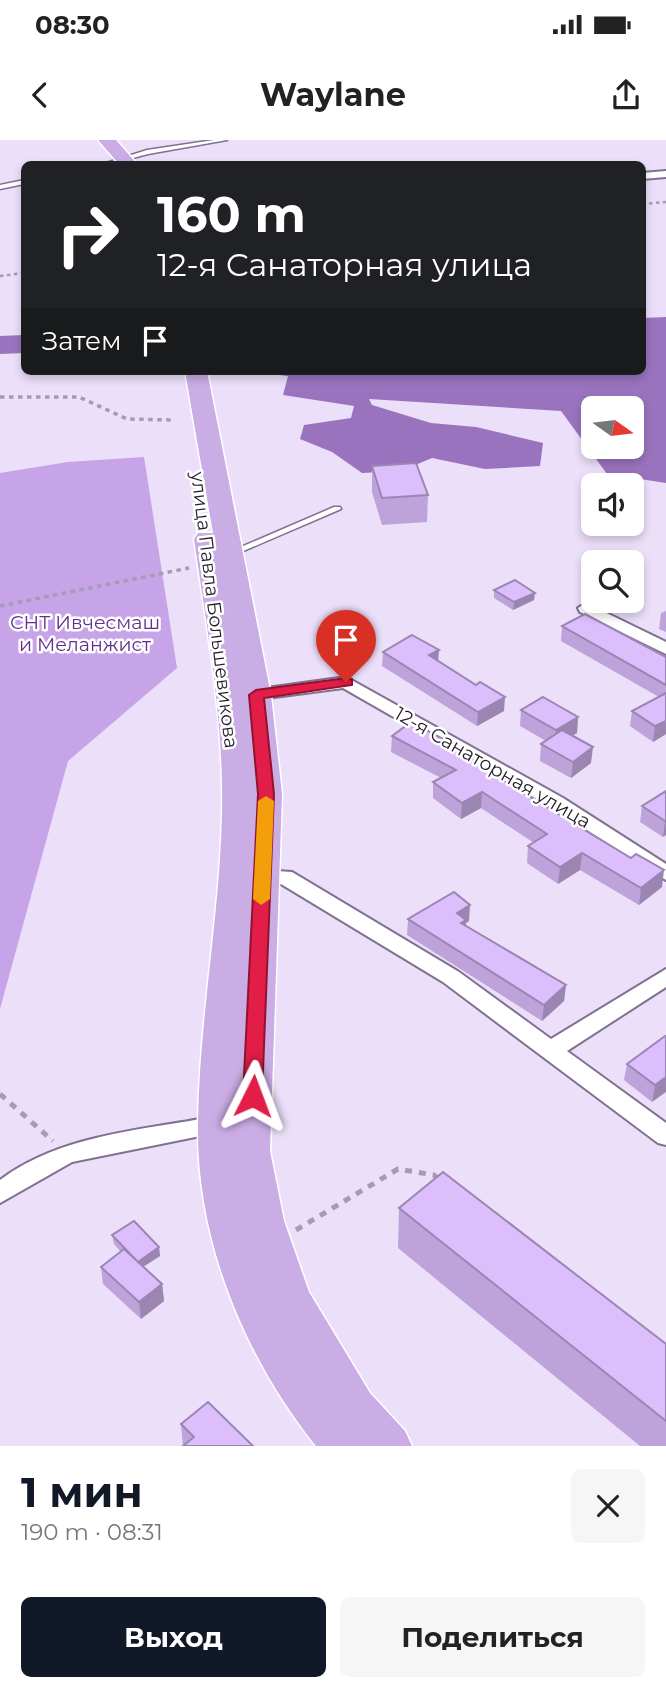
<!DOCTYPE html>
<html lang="ru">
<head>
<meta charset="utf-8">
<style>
  :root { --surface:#fff; --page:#f6f6f6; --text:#222; --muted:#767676; --accent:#111827 }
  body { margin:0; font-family:Montserrat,sans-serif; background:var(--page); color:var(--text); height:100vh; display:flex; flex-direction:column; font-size:26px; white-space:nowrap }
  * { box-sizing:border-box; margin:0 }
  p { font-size:23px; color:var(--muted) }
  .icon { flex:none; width:38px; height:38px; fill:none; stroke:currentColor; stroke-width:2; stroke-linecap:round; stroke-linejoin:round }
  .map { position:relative; height:1306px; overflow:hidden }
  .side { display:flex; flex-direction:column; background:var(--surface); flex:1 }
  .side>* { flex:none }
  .guide { position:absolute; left:21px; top:21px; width:625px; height:214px; border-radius:10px; box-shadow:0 4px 10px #0003; background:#202124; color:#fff; overflow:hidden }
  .needle { width:46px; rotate:104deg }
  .buttons { position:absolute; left:581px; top:256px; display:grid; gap:14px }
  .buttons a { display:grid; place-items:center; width:63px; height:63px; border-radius:10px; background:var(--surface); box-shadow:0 4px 10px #0003; font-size:35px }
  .pin { position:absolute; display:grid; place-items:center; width:60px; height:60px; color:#fff; margin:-72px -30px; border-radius:50% 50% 50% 0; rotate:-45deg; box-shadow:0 0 7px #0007 }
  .pin .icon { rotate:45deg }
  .me { position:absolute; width:77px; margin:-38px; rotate:3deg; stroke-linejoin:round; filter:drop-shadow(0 0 5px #0008) }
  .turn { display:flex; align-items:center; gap:24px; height:147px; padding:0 21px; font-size:32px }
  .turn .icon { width:91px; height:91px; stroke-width:2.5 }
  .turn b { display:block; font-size:49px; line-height:60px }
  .then { display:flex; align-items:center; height:66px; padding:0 21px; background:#0003; gap:14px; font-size:26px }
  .round { display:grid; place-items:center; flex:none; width:74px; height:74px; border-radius:10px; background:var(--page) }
  .summary { display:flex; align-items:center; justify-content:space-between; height:119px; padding:0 21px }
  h1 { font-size:42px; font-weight:700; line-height:52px; color:var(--accent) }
  .button { display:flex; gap:14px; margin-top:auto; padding:14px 21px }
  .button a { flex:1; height:80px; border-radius:10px; background:var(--accent); color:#fff; font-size:28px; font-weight:700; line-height:80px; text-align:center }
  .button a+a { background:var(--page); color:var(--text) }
  .status { display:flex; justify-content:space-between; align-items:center; height:49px; padding:0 35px; background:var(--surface); direction:ltr }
  .status svg { height:19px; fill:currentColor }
  header { display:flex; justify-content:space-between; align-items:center; height:91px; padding:0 21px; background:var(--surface); font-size:32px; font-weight:700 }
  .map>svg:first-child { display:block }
  .green { fill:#c6a4e7 }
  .water { fill:#9a73be; fill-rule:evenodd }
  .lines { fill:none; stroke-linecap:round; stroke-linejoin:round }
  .river { fill:#9a73be; fill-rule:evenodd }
  .service-casing { stroke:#80718f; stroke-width:3 }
  .minor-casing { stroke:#80718f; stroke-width:4 }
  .primary-casing { stroke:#fff; stroke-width:3 }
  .path-far2 { stroke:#a69bb1; stroke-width:2.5; stroke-dasharray:3.5 3.5; stroke-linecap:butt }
  .path-far1 { stroke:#a69bb1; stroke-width:3.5; stroke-dasharray:4.5 4.5; stroke-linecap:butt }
  .path { stroke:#a69bb1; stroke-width:5; stroke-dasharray:7 7; stroke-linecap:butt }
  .service { fill:#fff; fill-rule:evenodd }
  .minor { fill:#fff; fill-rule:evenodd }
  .primary { fill:#cbade5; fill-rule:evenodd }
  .wall { fill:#bea3da }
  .shaded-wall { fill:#9b85b1 }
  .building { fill:#ddbefd; stroke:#9b85b1; stroke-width:2 }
  .route { fill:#e11d48; stroke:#92132f; stroke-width:2 }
  .slow { fill:#f59e0b }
  .labels { text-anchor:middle; stroke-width:5; stroke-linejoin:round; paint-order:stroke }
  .street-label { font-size:19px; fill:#221c28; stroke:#fff }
  .park-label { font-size:19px; fill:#622f89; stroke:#fff }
</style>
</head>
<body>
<div class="status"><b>08:30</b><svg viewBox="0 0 49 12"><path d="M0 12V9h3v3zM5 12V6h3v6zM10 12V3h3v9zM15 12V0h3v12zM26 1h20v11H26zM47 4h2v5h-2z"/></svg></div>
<header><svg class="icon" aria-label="back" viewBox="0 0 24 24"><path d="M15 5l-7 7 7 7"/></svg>Waylane<svg class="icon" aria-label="share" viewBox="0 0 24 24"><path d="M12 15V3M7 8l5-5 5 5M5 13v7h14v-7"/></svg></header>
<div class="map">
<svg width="666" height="1306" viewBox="0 0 666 1306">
  <rect width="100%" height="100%" fill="#ecdffa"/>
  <path class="green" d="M 144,317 L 177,528 L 68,621 L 0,869 L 0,333 L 68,322 Z"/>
  <path class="water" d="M 666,177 L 666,343 L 607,334 L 561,271 L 369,259 L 372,265 L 431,283 L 476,287 L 543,303 L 540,326 L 485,329 L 432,318 L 401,331 L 362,333 L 332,312 L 300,299 L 304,285 L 351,278 L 354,266 L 283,255 L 288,236 L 262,233 L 642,231 L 642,178 ZM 593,268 L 632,268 L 632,306 L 593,306 Z"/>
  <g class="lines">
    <path class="river" d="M 24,195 L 24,213 L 0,214 L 0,196 Z"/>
    <g class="service-casing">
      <path id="service" d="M 214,0 L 227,0 L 148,14 L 110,24 L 103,24 L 147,10 Z
        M 24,40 L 24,44 L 0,49 L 0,45 Z
        M 334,367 L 340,367 L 341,369 L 234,415 L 228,415 L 227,413 Z"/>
    </g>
    <g class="minor-casing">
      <path id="minor" d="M 666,31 L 666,37 L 642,39 L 642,33 Z
        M 586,463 L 666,502 L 666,514 L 580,472 L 578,468 Z
        M 346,537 L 563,658 L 666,724 L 666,740 L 549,666 L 343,548 L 245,561 L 236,556 L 245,551 Z
        M 262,730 L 292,732 L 459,832 L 551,899 L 666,829 L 666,847 L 567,911 L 666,983 L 666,1005 L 658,1003 L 443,842 L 281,744 L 255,742 L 252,737 Z
        M 217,976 L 225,979 L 229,985 L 225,991 L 72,1022 L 0,1063 L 0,1040 C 61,994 144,990 217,976 Z"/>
    </g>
    <g class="primary-casing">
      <path id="primary" d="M 98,0 L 116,0 L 137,24 L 119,24 Z
        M 185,231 L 207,231 L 271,555 L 282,654 L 270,1011 L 284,1081 L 309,1152 L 370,1253 L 405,1291 L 412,1306 L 316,1306 C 245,1217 196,1100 198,984 C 199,880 220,777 222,673 C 224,581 207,489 194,399 L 198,393 L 213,393 Z"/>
    </g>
    <path class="path-far2" d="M 642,64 L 666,62
      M 0,136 L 24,133"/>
    <path class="path-far1" d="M 0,257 L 79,257 L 127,279 L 175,280
      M 0,466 L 189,428"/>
    <path class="path" d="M 0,954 L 53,1001
      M 296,1090 L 398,1029 L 434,1035 L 439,1040"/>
    <use href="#service" class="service"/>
    <use href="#minor" class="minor"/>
    <use href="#primary" class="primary"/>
  </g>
  <path class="wall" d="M 372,326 L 428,355 L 427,382 L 382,385 L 372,352 Z
    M 494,450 L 534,460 L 513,470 L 494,458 Z
    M 666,471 L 666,492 L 659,489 L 661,473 Z
    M 562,486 L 666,517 L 666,594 L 653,602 L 630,586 L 632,571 L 659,557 L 561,501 Z
    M 383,512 L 438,521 L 504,571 L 477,586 L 382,526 Z
    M 521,570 L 578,577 L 577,593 L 572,596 L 591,623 L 571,638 L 540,621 L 541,604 L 546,601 L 520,586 Z
    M 392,596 L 507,643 L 662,747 L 639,765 L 580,730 L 558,744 L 527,723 L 528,706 L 534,703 L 481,668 L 461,679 L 433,658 L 433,642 L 441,638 L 391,612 Z
    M 666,651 L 666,695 L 663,697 L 640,682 L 642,666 Z
    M 408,779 L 469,781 L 466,783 L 466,786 L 566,845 L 564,861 L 542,881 L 407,795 Z
    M 665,896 L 652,962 L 624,940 L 627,924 Z
    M 399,1068 L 666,1204 L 666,1306 L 640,1306 L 398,1108 Z
    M 112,1095 L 159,1107 L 160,1116 L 143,1127 L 162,1144 L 164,1161 L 141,1179 L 103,1144 L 101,1127 L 121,1112 L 114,1104 Z
    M 181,1284 L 253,1306 L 183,1306 Z"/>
  <path class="shaded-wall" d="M 535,453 L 534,460 L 513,470 L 514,462 Z
    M 439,510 L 438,524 L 429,515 Z
    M 505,557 L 504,571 L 477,586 L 478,572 Z
    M 578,577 L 577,593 L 554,606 L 556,590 Z
    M 666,581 L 666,594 L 653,602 L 655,586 Z
    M 593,607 L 591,623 L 571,638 L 573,622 Z
    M 482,652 L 481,668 L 461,679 L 462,663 Z
    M 666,680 L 666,695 L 663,697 L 665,681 Z
    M 582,713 L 580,730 L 558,744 L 560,727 Z
    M 664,730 L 662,747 L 639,765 L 641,748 Z
    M 470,765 L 469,781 L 466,783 L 465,796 L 457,773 Z
    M 566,845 L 564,861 L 542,881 L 544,865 Z
    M 666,937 L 666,952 L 652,962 L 655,945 Z
    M 159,1107 L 160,1116 L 138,1130 L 137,1122 Z
    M 162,1144 L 164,1161 L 141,1179 L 139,1162 Z"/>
  <path class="building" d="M 416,323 L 428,355 L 382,358 L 372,326 Z
    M 515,440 L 535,453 L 514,462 L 494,450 Z
    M 585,474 L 666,517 L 666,545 L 562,486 Z
    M 412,495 L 439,510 L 429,515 L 476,545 L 480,542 L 505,557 L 478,572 L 383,512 Z
    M 666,553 L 666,581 L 655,586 L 632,571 Z
    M 543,557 L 578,577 L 556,590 L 521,570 Z
    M 411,582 L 447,601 L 507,643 L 631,718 L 636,714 L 664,730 L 641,748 L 582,713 L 560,727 L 528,706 L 547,694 L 482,652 L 462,663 L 433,642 L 456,630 L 392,596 Z
    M 562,590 L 593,607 L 573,622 L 541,604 Z
    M 666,651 L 666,680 L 665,681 L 642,666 Z
    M 454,752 L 470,765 L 457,773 L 466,780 L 461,783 L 566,845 L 544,865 L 408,779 Z
    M 665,896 L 666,897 L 666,937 L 655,945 L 627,924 Z
    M 443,1032 L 666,1204 L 666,1281 L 399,1068 Z
    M 134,1081 L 159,1107 L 138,1122 L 112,1095 Z
    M 124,1109 L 162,1144 L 139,1162 L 101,1127 Z
    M 208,1262 L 253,1306 L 183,1306 L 194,1297 L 181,1284 Z"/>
  <path class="route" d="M 346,538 L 352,539 L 352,545 L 264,558 L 274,654 L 262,956 L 253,963 L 243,956 L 258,654 L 249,555 L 256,550 Z"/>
  <path class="slow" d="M 266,656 L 274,661 L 270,759 L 261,765 L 253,759 L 258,661 Z"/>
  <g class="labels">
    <g class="street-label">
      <text transform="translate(215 470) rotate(83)" y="7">улица Павла Большевикова</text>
      <text transform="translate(493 627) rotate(30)" y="7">12-я Санаторная улица</text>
    </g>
    <g class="park-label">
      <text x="85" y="489">СНТ Ивчесмаш<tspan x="85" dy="22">и Меланжист</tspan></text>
    </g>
  </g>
</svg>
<div class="buttons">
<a><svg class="needle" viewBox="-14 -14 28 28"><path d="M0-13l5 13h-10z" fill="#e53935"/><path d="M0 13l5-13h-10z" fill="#767676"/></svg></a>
<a><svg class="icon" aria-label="sound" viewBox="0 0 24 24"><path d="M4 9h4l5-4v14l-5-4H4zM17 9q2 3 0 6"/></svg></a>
<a><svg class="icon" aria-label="search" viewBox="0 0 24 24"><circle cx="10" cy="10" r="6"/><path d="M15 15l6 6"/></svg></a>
</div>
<div class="pin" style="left:346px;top:542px;background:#d93025"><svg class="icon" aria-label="arrive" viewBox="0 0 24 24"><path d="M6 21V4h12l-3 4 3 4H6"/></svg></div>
<svg class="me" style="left:253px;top:956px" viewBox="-20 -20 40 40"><path d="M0-17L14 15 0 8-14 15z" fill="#e11d48" stroke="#fff" stroke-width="4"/></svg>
<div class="guide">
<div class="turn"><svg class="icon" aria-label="right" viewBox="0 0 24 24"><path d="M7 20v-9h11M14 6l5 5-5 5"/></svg><div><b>160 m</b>12-я Санаторная улица</div></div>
<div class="then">Затем<svg class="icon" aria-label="arrive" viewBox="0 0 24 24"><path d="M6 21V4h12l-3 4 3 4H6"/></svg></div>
</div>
</div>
<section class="side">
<div class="summary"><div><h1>1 мин</h1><p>190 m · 08:31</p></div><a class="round"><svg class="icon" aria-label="close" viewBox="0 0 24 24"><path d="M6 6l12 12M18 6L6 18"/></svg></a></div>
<div class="button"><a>Выход</a><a>Поделиться</a></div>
</section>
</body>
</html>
